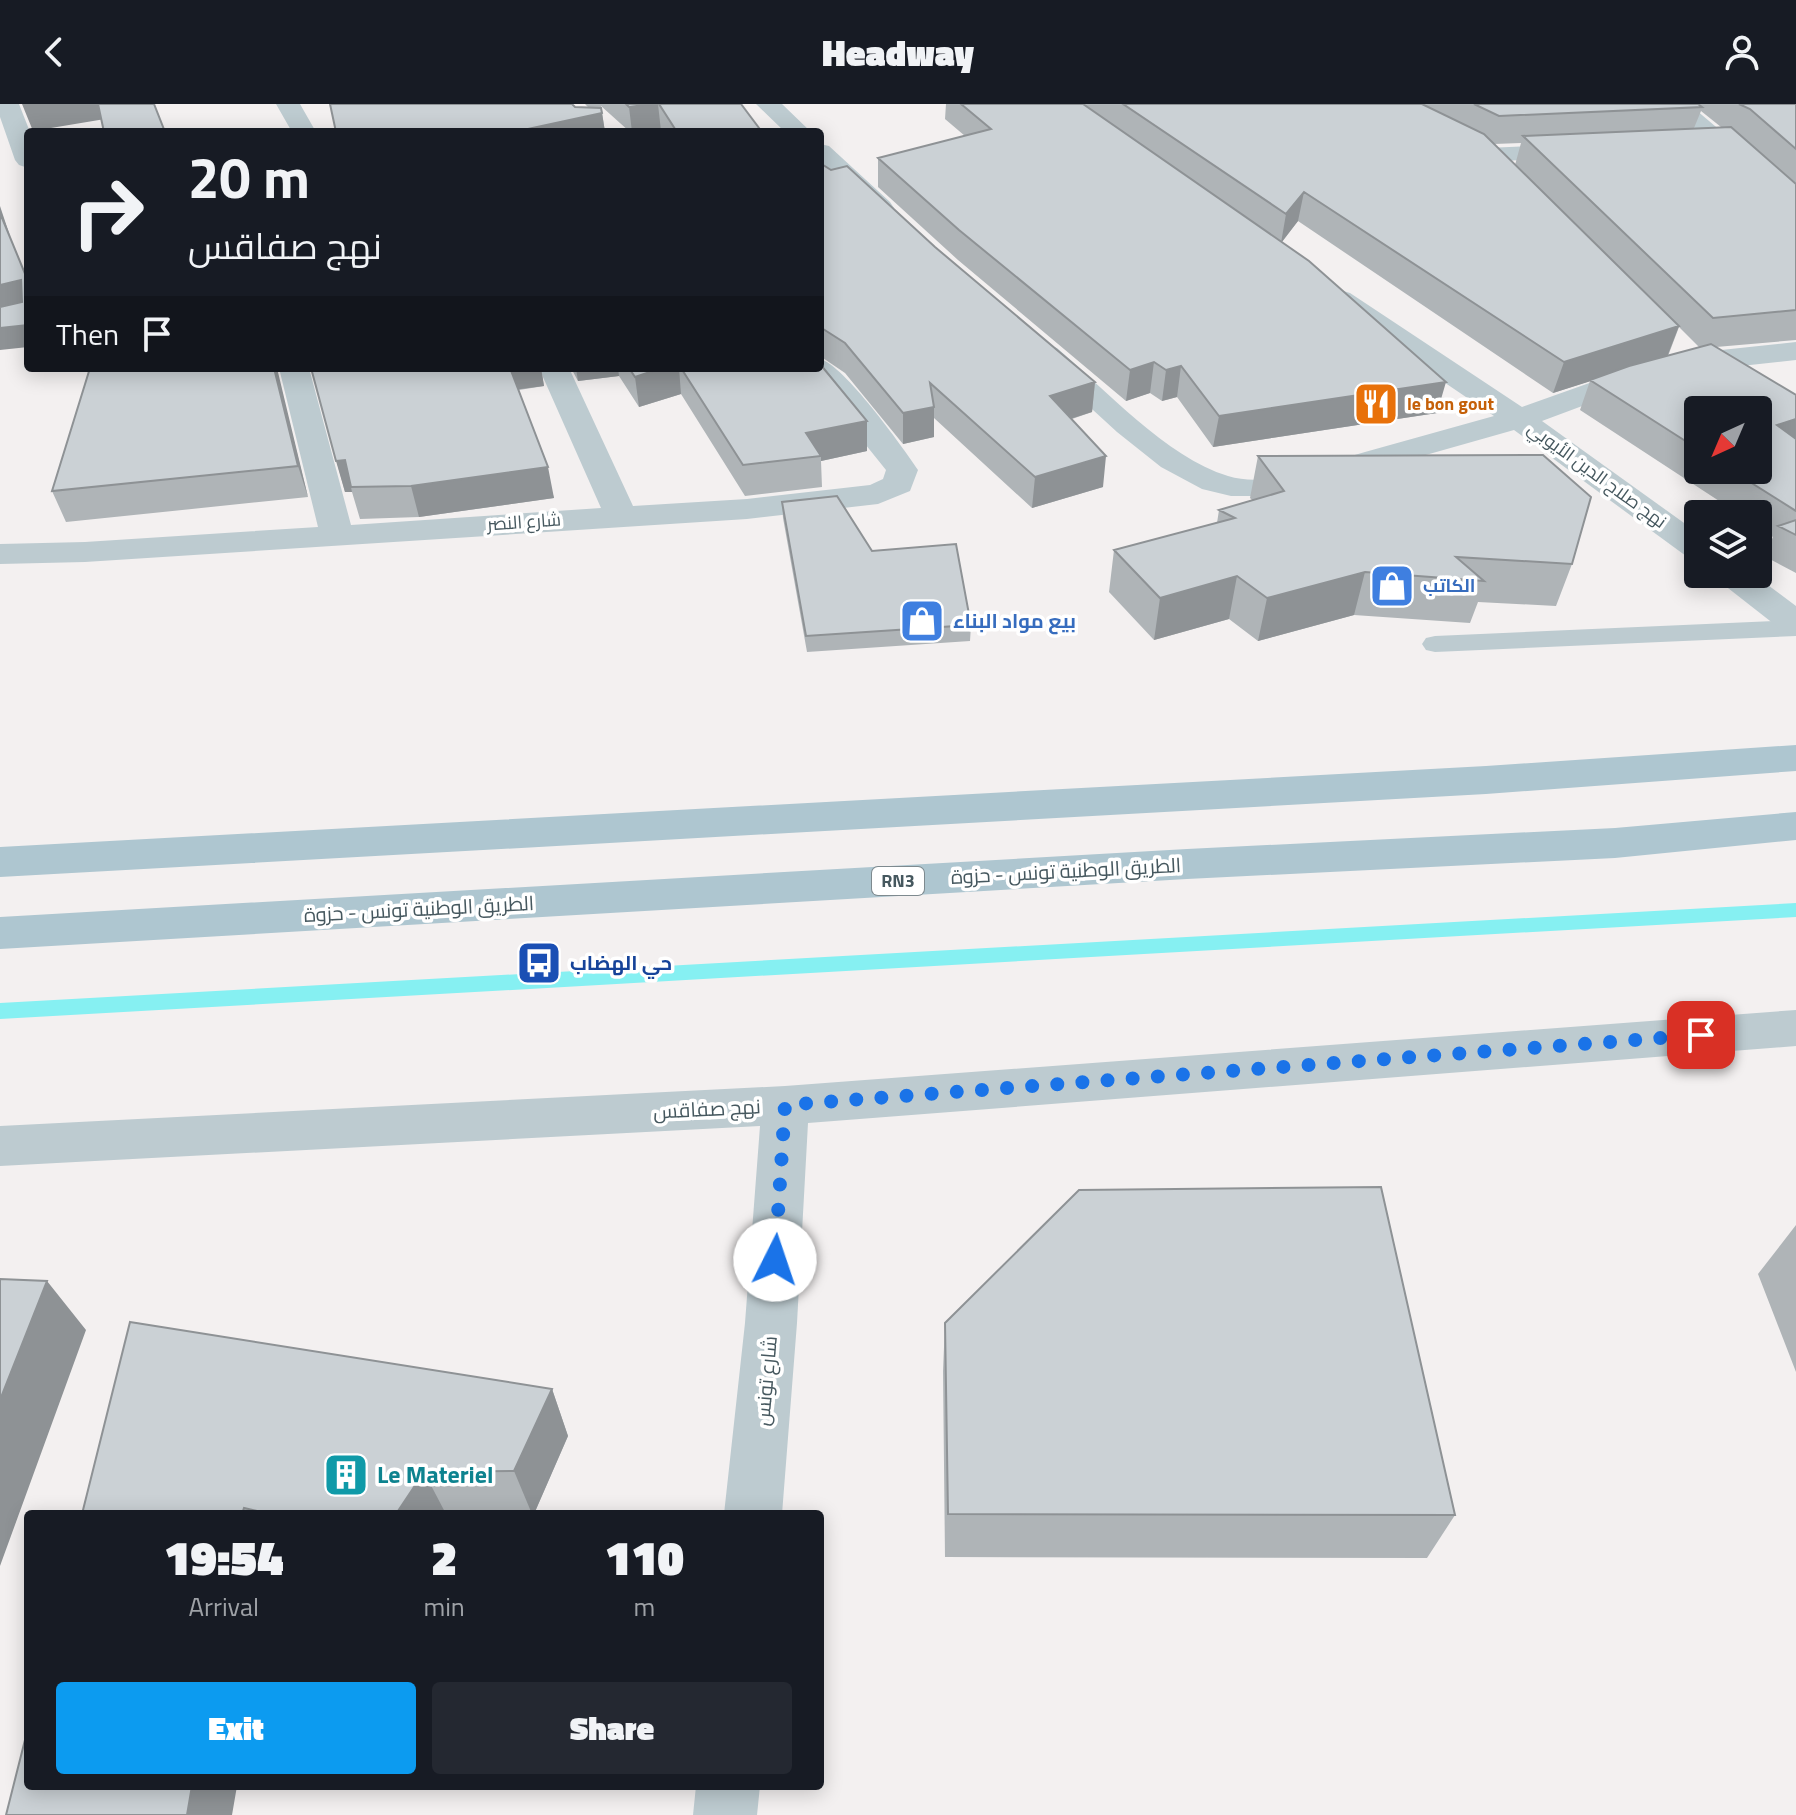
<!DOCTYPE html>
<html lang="en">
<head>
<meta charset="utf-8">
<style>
  :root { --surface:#171b24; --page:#242831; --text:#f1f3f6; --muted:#9ea1a6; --accent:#0c9bf0 }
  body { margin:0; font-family:"Titillium Web",Cairo,sans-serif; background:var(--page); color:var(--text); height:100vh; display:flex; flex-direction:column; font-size:30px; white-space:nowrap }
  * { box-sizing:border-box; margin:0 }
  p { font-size:26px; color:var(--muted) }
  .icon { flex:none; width:44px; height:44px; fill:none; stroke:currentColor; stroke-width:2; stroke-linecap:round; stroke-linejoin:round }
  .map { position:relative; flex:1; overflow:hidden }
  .details { position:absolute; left:24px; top:1406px; width:800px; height:280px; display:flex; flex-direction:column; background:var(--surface); border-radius:8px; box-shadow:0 4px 20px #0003 }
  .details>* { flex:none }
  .top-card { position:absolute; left:24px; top:24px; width:800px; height:244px; border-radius:8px; box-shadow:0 4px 20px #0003; background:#171b24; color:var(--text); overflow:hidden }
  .needle { width:52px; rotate:224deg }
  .tools { position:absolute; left:1684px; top:292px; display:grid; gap:16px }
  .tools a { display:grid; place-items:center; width:88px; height:88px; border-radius:8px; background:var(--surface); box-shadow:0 4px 20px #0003; font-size:40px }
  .pin { position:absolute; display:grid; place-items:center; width:68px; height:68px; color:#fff; margin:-34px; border-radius:16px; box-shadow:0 4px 12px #0006 }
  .me { position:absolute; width:88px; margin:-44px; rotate:4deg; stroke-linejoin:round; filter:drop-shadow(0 0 6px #0008) }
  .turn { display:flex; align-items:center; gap:28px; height:168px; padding:0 32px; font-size:36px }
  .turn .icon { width:104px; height:104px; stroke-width:2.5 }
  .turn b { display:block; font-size:56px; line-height:68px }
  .then { display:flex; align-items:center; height:76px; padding:0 32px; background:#0003; gap:16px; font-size:30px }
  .eta { display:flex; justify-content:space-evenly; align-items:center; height:136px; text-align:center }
  .eta b { font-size:48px; font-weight:800; line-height:56px }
  .cta { display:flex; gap:16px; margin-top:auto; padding:16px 32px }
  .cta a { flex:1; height:92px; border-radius:8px; background:var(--accent); color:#fff; font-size:32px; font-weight:800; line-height:92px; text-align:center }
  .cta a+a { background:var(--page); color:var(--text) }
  header { display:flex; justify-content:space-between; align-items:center; height:104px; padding:0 32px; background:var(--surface); font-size:36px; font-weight:800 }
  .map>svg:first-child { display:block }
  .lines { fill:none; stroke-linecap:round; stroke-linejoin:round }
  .stream { fill:#86f0f2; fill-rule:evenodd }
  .lane { fill:#bdcbd0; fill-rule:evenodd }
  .street { fill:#bdcbd0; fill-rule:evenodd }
  .primary { fill:#aec6d0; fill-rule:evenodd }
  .wall { fill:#afb4b7; fill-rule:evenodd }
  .shaded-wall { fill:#8e9295 }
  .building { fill:#cbd1d5; stroke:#8e9295; stroke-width:2 }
  .route { stroke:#1a73e8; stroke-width:14; stroke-dasharray:0 25.2 }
  .labels { text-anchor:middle; stroke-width:7; stroke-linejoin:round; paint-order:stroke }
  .far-food-label { font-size:18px; font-weight:bold; fill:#c56008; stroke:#fff; text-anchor:start }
  .far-street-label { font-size:18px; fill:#46585f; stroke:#fff }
  .far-shop-label { font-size:18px; font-weight:bold; fill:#366cbe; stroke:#fff; text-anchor:start }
  .shield { fill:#fff; stroke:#7e8a8f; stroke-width:2 }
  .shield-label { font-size:18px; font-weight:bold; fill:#46585f }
  .shop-label { font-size:20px; font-weight:bold; fill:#366cbe; stroke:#fff; text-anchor:start }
  .street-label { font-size:20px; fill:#46585f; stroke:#fff }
  .transit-label { font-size:20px; font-weight:bold; fill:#164399; stroke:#fff; text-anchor:start }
  .near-culture-label { font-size:24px; font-weight:bold; fill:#0d838f; stroke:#fff; text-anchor:start }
</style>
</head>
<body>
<header><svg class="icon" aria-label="back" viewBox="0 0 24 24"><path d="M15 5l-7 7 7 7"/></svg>Headway<svg class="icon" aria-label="person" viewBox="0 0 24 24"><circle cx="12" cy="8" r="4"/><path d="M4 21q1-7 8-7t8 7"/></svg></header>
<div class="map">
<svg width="1796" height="1711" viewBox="0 0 1796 1711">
  <rect width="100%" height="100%" fill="#f3f0f0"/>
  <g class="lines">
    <path class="stream" d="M 1796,799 L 1796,813 L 0,915 L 0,899 Z"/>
    <path class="lane" d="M 1796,516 L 1796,532 L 1435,548 L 1426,546 L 1422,540 L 1426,534 L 1435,532 Z"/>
    <path class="street" d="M 0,0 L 19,0 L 30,28 L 28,64 L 19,61 L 15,56 L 0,13 Z
      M 276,0 L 300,0 L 316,28 L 292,28 Z
      M 756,0 L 782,0 L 811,28 L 785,28 Z
      M 1663,0 L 1689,0 L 1722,28 L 1737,35 L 1796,88 L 1796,110 L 1787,108 L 1719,45 L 1704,38 Z
      M 820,40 L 829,42 L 890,98 L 894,104 L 890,110 L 872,110 L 820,61 Z
      M 1577,40 L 1586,42 L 1589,47 L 1586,52 L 1487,58 L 1478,56 L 1475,51 L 1478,46 L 1487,44 Z
      M 1340,186 L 1350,189 L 1522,303 L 1595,277 L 1693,249 L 1796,238 L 1796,256 L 1695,267 L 1617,289 L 1542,317 L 1698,429 L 1698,455 L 1686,452 L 1514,326 L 1281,392 L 1231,392 L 1202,385 L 1161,363 L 1117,328 L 1032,250 L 1037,244 L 1047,241 L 1057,244 C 1105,285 1166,353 1228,372 C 1271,385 1323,360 1365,348 C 1408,336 1451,324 1494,312 L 1330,201 L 1326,195 L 1330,189 Z
      M 820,255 C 844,261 902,342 918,366 L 910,387 L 878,400 L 747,415 L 85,458 L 0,460 L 0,440 L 85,438 L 318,423 L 279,264 L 309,264 L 351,421 L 601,404 L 539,264 L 569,264 L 633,402 L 747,395 L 870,381 L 883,375 L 886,366 L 804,264 L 820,264 Z
      M 1714,470 L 1753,470 L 1796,502 L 1796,530 L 1783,527 L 1719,477 Z
      M 1796,906 L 1796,942 L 808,1019 L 797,1219 L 782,1410 L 724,1410 L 745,1219 L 760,1022 L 0,1062 L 0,1022 L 785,982 Z
      M 696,1682 L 760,1682 L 757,1711 L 693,1711 Z"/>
    <path class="primary" d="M 1796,641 L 1796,667 L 1486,690 L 0,773 L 0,743 L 1486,662 Z
      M 1796,708 L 1796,736 L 1615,754 L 1187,775 L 0,845 L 0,813 L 1187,745 L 1615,724 Z"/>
  </g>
  <path class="wall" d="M 585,0 L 741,0 L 762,28 L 662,28 L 661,27 L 630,28 L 601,2 L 605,28 L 336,28 L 575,3 L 588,3 Z
    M 946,0 L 1796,0 L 1796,236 L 1716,243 L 1796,291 L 1796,469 L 1764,452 L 1773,433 L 1758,423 L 1758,410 L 1739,410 L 1580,306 L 1590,277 L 1553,289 L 1298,117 L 1282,138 L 1437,309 L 1213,343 L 1177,293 L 1162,297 L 1150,289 L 1126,297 L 958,156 L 878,83 L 878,54 L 965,32 L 945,15 ZM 1701,7 L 1721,23 L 1694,24 ZM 1521,39 L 1515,61 L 1494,40 ZM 1679,223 L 1699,243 L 1668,252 ZM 1698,306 L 1758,366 L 1698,366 Z
    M 820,59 L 935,143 L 1095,278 L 1092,308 L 1072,315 L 1103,383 L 1032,404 L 934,314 L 934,333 L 903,340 L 845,269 L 820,252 Z
    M 311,264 L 541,264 L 544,282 L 519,286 L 554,394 L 419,413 L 360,415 L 352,388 L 345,388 Z
    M 571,264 L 820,264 L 867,317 L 867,347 L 821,357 L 822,383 L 745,392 L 681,290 L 639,303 L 619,272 L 578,277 Z
    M 276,265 L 308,393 L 66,418 L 52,387 Z
    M 1258,352 L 1572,460 L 1556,502 L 1478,498 L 1470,519 L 1354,511 L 1258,537 L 1229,515 L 1154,536 L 1109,488 L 1114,446 L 1217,419 L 1219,406 L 1252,396 L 1250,394 Z
    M 782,398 L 872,447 L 971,521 L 970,537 L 807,548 L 783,414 Z
    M 1796,1121 L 1796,1268 L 1758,1170 Z
    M 945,1219 L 1455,1411 L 1427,1454 L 945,1453 L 943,1267 Z
    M 552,1285 L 568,1332 L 534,1410 L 82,1410 Z"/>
  <path class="shaded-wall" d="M 22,0 L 100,0 L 105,15 L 33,27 Z
    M 652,0 L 658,0 L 661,27 L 632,28 L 629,3 Z
    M 602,9 L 605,28 L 514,28 Z
    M 1304,88 L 1298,117 L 1281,139 L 1286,110 Z
    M 0,102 L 10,132 L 0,109 Z
    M 21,176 L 28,197 L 0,203 L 0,181 Z
    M 28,221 L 28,243 L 0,246 L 0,224 Z
    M 1679,222 L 1667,253 L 1553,289 L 1564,258 Z
    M 1154,258 L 1150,289 L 1126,297 L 1130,266 Z
    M 1181,262 L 1177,293 L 1162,297 L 1166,266 Z
    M 274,264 L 277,264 L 308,393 L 298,362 Z
    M 509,264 L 541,264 L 544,282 L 513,286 Z
    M 576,264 L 618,264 L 619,272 L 578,277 Z
    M 662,264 L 679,264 L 681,290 L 639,303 L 635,273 Z
    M 1095,278 L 1092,308 L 1048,322 L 1050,292 Z
    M 1446,278 L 1437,309 L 1213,343 L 1219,312 Z
    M 934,303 L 934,333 L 903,340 L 903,309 Z
    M 1796,315 L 1796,341 L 1777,321 Z
    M 867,317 L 867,347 L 821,357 L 821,352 L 806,329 Z
    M 1106,352 L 1103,383 L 1032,404 L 1035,373 Z
    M 345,356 L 352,388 L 345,388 L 336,357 Z
    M 548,363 L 554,394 L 419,413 L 411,382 Z
    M 1365,468 L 1354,511 L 1258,537 L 1267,494 Z
    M 1237,472 L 1229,515 L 1154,536 L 1160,494 Z
    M 47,1177 L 86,1226 L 0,1462 L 0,1296 Z
    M 552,1285 L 568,1332 L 534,1410 L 532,1410 L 514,1367 Z
    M 424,1368 L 446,1410 L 396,1410 Z
    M 192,1682 L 237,1682 L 232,1711 L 187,1711 Z"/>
  <path class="building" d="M 98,0 L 154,0 L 165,28 L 104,28 Z
    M 330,0 L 572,0 L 575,3 L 601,4 L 602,9 L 514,28 L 336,28 Z
    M 626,0 L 652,0 L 629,3 Z
    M 659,0 L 741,0 L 762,28 L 677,28 Z
    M 961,0 L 1083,0 L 1309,157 L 1446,278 L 1219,312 L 1181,262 L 1166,266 L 1154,258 L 1130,266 L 959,126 L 878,54 L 991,25 Z
    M 1123,0 L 1422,0 L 1484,30 L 1679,222 L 1564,258 L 1304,88 L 1286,110 Z
    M 1474,0 L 1698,0 L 1702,3 L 1499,12 Z
    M 1739,0 L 1796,0 L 1796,45 L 1750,5 Z
    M 1731,23 L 1796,80 L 1796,206 L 1713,214 L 1523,32 Z
    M 820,59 L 831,66 L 847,62 L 935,143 L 1095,278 L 1050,292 L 1106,352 L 1035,373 L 930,279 L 934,303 L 903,309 L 845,239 L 820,223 Z
    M 0,109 L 28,177 L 28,221 L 0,224 L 0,203 L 22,198 L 21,176 L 0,181 Z
    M 1711,240 L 1796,291 L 1796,315 L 1777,321 L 1796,335 L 1796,407 L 1731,366 L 1758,366 L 1758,306 L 1698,306 L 1698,345 L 1590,276 L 1629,262 Z
    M 820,260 L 867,317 L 806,329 L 821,352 L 743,361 L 681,264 L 820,264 Z
    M 90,264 L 274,264 L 298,362 L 52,387 Z
    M 311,264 L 510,264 L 548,363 L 411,382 L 351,383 L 345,356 L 336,357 Z
    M 629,264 L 662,264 L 635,273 Z
    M 1543,351 L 1591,393 L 1572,460 L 1456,453 L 1484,477 L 1365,468 L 1267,494 L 1237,472 L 1160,494 L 1114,446 L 1235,414 L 1219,406 L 1284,387 L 1258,352 Z
    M 837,392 L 872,447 L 956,440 L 971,521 L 806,532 L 782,398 Z
    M 1796,416 L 1796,431 L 1778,422 Z
    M 1381,1083 L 1455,1411 L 948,1410 L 945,1219 L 1079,1086 Z
    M 0,1175 L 47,1177 L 0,1296 Z
    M 130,1218 L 552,1285 L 514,1367 L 424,1368 L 396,1410 L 270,1410 L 244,1404 L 242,1410 L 82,1410 Z
    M 28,1624 L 28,1682 L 192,1682 L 187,1711 L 6,1711 Z"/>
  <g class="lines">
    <path class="route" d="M 775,1156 L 785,1001 L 1701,931"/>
  </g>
  <defs>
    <g id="restaurant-square" transform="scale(2.3)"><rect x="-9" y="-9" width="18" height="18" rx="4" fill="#e8710a" stroke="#fff"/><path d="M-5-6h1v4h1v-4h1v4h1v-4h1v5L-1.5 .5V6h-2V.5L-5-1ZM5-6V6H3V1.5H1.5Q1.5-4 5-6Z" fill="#fff"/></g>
    <g id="shop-square" transform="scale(2.3)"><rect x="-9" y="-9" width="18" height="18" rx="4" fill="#3f7fe0" stroke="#fff"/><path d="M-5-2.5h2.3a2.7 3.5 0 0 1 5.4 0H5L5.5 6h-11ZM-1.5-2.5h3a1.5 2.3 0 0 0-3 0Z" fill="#fff"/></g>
    <g id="bus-square" transform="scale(2.3)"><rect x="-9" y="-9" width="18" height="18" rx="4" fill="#1a4fb4" stroke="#fff"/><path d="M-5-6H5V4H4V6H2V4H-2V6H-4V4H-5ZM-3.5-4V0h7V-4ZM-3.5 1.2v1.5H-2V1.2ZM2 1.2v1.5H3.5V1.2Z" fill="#fff"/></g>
    <g id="building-square" transform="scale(2.3)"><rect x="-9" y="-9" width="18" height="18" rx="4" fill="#0f9aa8" stroke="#fff"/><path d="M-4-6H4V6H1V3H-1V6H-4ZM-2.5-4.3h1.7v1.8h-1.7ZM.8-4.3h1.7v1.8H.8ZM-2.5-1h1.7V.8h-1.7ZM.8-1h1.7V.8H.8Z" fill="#fff"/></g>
  </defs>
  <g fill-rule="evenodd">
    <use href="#restaurant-square" x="1376" y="300"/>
    <use href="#shop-square" x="1392" y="482"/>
    <use href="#shop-square" x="922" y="517"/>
    <use href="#bus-square" x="539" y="859"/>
    <use href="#building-square" x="346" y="1371"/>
  </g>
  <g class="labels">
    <g class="far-food-label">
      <text x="1407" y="306">le bon gout</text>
    </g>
    <g class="far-street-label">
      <text transform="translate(1597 371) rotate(36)" y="6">نهج صلاح الدين الأيوبي</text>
      <text transform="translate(524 418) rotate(-4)" y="6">شارع النصر</text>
    </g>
    <g class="far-shop-label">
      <text x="1423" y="488">الكاتب</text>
    </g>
    <rect class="shield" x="872" y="763" width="52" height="28" rx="6"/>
    <g class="shield-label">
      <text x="898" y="783">RN3</text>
    </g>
    <g class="shop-label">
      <text x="953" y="524">بيع مواد البناء</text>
    </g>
    <g class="street-label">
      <text transform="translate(1066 767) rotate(-3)" y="7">الطريق الوطنية تونس - حزوة</text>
      <text transform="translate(419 805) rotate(-3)" y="7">الطريق الوطنية تونس - حزوة</text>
      <text transform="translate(707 1005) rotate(-3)" y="7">نهج صفاقس</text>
      <text transform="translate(766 1277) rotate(-85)" y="7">شارع تونس</text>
    </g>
    <g class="transit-label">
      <text x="570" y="866">حي الهضاب</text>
    </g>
    <g class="near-culture-label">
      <text x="377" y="1379">Le Materiel</text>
    </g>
  </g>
</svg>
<div class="tools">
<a><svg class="needle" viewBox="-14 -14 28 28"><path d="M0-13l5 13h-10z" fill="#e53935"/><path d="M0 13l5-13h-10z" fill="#9ea1a6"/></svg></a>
<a><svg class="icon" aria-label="layers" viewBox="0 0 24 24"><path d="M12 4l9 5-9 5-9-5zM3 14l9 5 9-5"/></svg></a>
</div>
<div class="pin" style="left:1701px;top:931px;background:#d93025"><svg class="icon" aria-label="arrive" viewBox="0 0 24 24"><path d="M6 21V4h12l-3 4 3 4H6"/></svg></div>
<svg class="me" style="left:775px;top:1156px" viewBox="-20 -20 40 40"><circle r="19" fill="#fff"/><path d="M0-13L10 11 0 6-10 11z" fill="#1a73e8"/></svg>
<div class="top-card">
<div class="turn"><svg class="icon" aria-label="right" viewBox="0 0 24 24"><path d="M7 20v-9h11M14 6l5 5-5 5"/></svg><div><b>20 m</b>نهج صفاقس</div></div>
<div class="then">Then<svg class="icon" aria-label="arrive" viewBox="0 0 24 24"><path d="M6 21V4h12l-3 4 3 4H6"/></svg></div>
</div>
<section class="details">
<div class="eta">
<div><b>19:54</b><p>Arrival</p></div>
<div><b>2</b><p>min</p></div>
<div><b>110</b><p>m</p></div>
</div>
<div class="cta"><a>Exit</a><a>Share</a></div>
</section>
</div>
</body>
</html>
